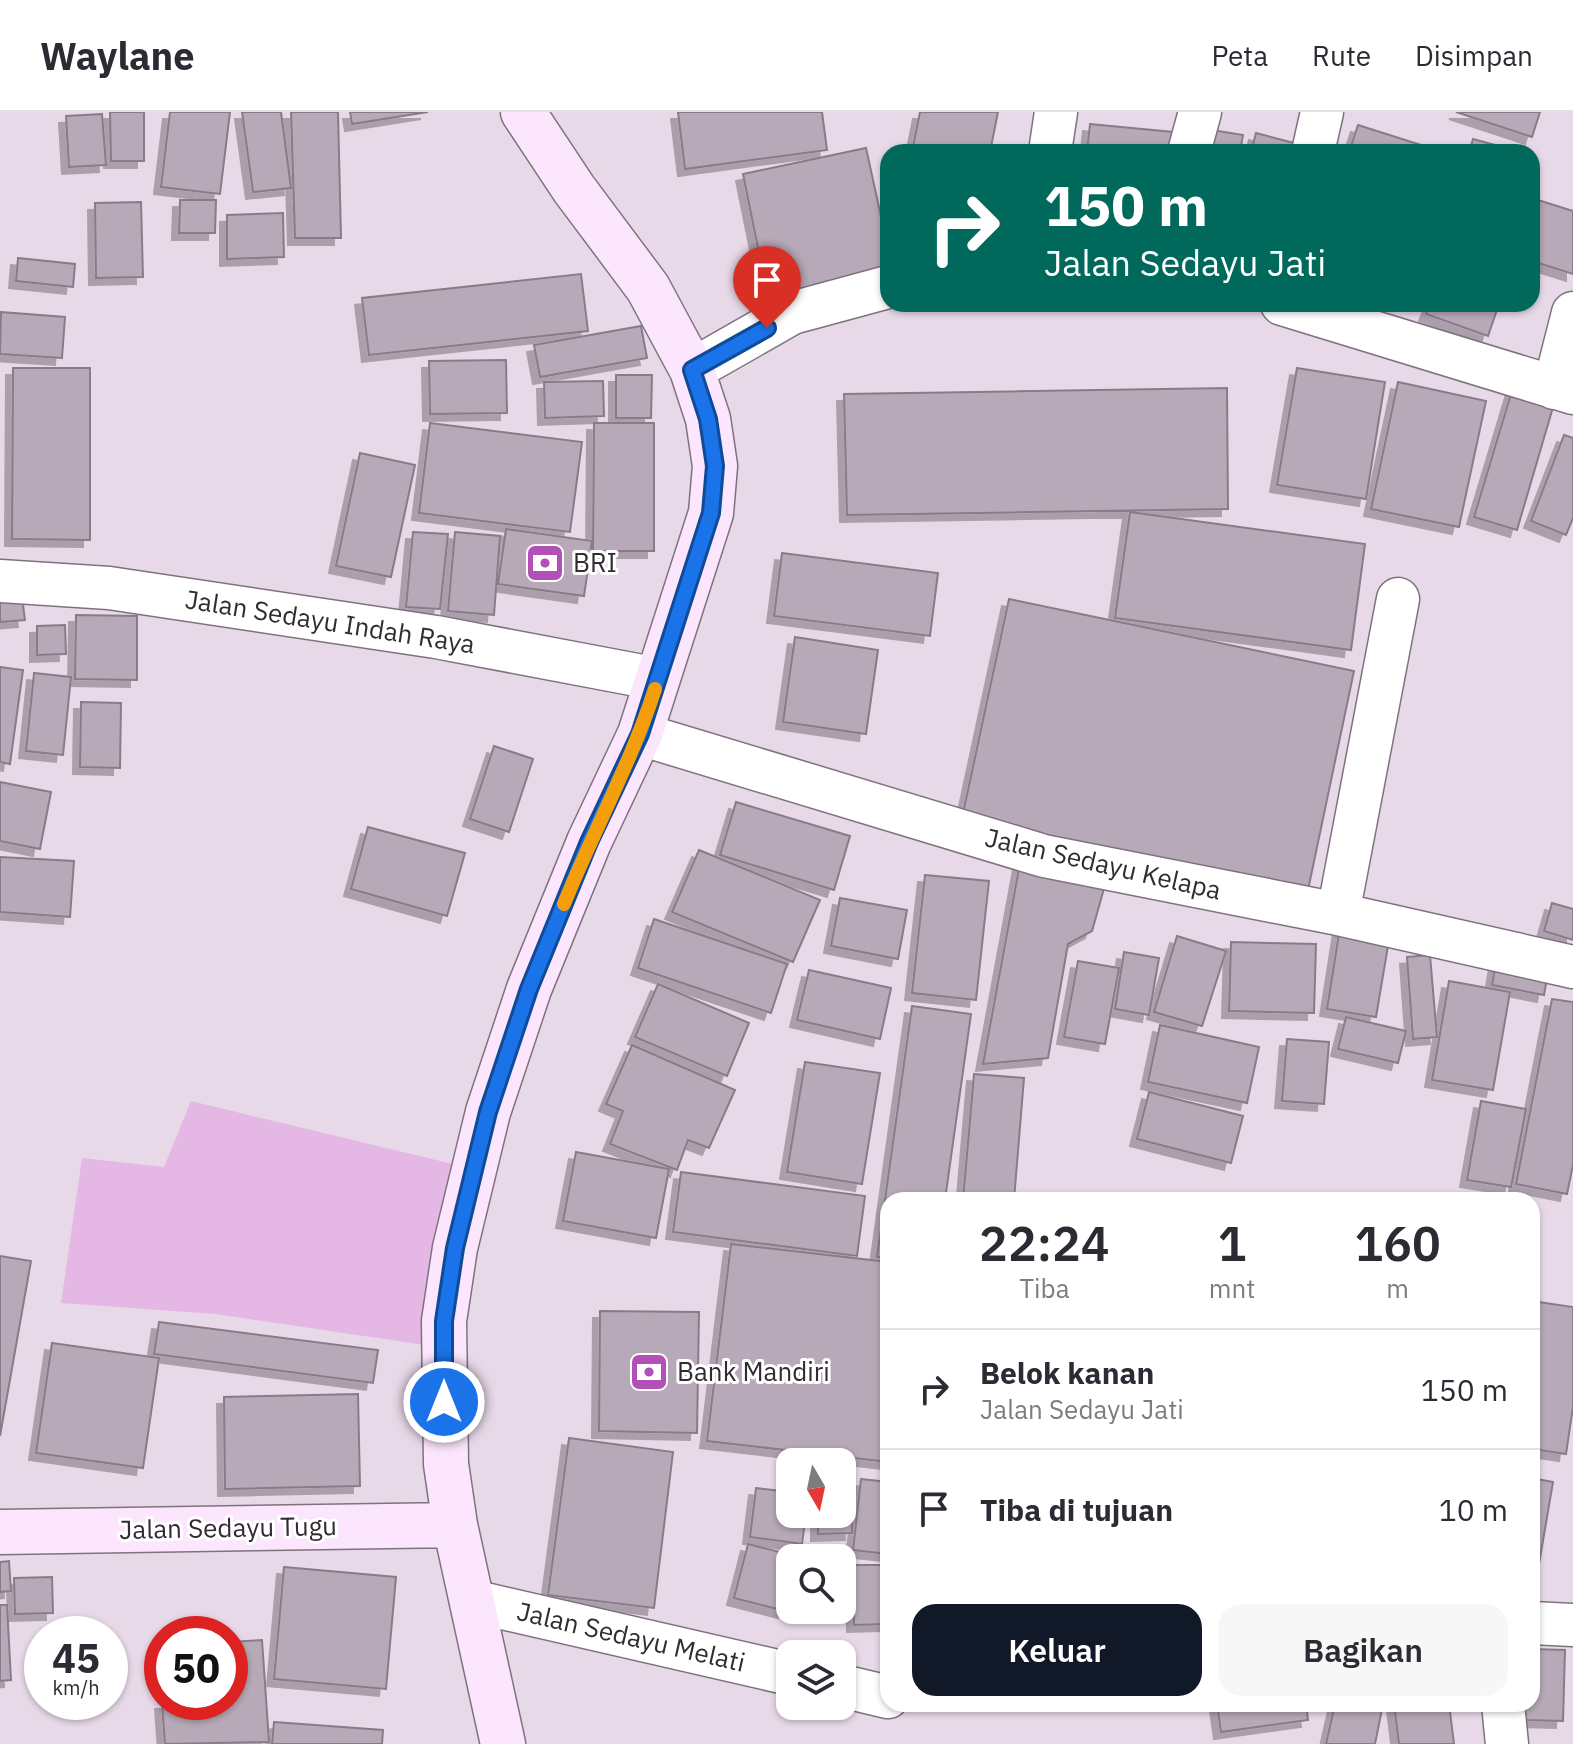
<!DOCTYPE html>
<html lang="id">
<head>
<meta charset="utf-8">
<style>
  :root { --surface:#fff; --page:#f7f7f7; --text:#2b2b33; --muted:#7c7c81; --line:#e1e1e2; --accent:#111827 }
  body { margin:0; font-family:"IBM Plex Sans",sans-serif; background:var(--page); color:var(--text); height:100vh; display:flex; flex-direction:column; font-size:30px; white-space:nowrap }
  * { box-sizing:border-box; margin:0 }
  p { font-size:26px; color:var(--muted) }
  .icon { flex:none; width:44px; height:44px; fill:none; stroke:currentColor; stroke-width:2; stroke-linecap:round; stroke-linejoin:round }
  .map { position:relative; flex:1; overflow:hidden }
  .panel { position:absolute; left:880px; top:1080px; width:660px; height:520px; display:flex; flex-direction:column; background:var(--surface); border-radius:24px; box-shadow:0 2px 6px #0004 }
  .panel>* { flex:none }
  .top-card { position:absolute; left:880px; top:32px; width:660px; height:168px; border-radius:24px; box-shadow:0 2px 6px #0004; background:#00695c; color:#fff; overflow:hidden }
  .needle { width:52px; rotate:171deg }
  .buttons { position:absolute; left:776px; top:1336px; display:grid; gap:16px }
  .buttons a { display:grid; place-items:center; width:80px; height:80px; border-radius:16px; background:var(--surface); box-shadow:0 2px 6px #0004; font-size:40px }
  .speed { position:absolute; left:24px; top:1504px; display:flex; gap:16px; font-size:40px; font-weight:700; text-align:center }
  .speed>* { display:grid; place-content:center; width:104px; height:104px; border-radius:50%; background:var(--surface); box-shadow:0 2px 6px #0004; line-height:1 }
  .speed small { font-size:20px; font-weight:400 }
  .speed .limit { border:12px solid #d22; background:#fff; color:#111 }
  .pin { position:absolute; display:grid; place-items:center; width:68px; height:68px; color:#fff; margin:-82px -34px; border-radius:50% 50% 50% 0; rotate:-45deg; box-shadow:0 0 8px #0007 }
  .pin .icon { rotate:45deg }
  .me { position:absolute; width:88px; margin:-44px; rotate:0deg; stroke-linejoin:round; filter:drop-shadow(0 0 6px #0008) }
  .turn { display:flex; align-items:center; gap:28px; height:168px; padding:0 32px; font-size:36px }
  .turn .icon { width:104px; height:104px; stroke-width:2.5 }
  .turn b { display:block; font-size:56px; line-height:68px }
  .eta { display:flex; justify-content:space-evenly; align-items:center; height:136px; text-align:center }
  .eta b { font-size:48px; font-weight:600; line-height:56px }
  .primary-button { display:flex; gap:16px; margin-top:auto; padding:16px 32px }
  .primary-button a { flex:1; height:92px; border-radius:24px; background:var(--accent); color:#fff; font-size:32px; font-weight:600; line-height:92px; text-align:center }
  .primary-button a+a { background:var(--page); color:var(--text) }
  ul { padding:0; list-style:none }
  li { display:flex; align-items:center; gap:24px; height:120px; padding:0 32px; border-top:2px solid var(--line) }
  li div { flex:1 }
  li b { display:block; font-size:30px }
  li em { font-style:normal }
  header { display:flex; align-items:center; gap:48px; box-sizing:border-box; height:112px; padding:0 40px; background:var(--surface); border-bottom:2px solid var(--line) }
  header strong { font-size:38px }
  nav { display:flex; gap:44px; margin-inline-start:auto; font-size:28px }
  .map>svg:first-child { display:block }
  .green { fill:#e4b7e5 }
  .building { fill:#b7a9b7; stroke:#897c8a; stroke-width:2; filter:url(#shadow) }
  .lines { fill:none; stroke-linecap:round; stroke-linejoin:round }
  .street-casing { stroke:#7f727f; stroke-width:45 }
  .secondary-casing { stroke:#7f727f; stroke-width:47 }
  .street { stroke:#fff; stroke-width:42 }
  .secondary { stroke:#fce6fd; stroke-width:44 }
  .route-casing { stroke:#114b97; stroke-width:20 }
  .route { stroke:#1a73e8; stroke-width:14 }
  .slow { stroke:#f59e0b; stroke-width:14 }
  .labels { text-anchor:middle; stroke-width:6; stroke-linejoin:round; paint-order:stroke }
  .poi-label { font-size:26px; fill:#322c32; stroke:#fff; text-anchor:start }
  .street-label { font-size:26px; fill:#322c32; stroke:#fff }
</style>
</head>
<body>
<header>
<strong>Waylane</strong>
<nav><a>Peta</a><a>Rute</a><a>Disimpan</a></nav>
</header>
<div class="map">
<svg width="1573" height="1632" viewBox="0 0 1573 1632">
  <defs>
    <filter id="shadow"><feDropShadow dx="-7" dy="7" stdDeviation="0" flood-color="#0004"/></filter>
  </defs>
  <rect width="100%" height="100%" fill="#e8d9e8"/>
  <path class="green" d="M 191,989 L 461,1054 L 425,1233 L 215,1202 L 61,1191 L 82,1046 L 164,1055 Z"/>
  <path class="building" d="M 110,0 L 144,0 L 144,49 L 111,49 Z
    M 170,0 L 230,0 L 220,82 L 161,75 Z
    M 242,0 L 281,0 L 291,76 L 253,80 Z
    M 291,0 L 338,0 L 341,126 L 295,126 Z
    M 350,0 L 428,0 L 352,12 Z
    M 678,0 L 822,0 L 827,38 L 685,57 Z
    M 920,0 L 998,0 L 990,40 L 912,40 Z
    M 1456,0 L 1540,0 L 1532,25 Z
    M 102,2 L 106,53 L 69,55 L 66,4 Z
    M 1090,12 L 1173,20 L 1171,40 L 1087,40 Z
    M 1358,13 L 1443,40 L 1349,40 Z
    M 1206,17 L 1243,23 L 1240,40 L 1202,40 Z
    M 1256,21 L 1294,31 L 1291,40 L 1251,40 Z
    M 1473,27 L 1521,40 L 1469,40 Z
    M 866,36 L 888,136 L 888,165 L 769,190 L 743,62 Z
    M 180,88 L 216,88 L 215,121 L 179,121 Z
    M 1538,88 L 1573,99 L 1573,162 L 1532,149 L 1532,106 Z
    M 141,90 L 143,165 L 96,166 L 95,91 Z
    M 283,101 L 284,145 L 227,147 L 227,103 Z
    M 18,146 L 75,152 L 73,175 L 16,169 Z
    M 581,162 L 588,219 L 369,243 L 362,186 Z
    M 1430,192 L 1499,192 L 1488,224 L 1426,202 Z
    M 1,200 L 65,205 L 62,246 L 0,242 Z
    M 641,214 L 647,246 L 540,265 L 534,233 Z
    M 506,248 L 507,301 L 430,302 L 429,249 Z
    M 13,256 L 90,256 L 90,428 L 12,427 Z
    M 1297,256 L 1385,270 L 1366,387 L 1277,373 Z
    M 616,263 L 652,263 L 651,306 L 616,306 Z
    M 603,269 L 604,304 L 545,306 L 544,270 Z
    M 1398,270 L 1486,289 L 1459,415 L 1371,397 Z
    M 1514,272 L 1556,285 L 1517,418 L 1474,405 Z
    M 1227,276 L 1228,397 L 847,403 L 844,282 Z
    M 430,311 L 582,330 L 570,420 L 419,401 Z
    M 594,311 L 654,311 L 654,439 L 593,439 Z
    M 1564,323 L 1573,326 L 1573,406 L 1566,423 L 1531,409 Z
    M 360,341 L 415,353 L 391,465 L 336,454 Z
    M 1130,400 L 1365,432 L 1351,538 L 1115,506 Z
    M 506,417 L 592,429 L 584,484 L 498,472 Z
    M 413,420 L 448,422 L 440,497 L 406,495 Z
    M 455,420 L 500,424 L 494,503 L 448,499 Z
    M 782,441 L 938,461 L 930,524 L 774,504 Z
    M 22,485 L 25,508 L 0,510 L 0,487 Z
    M 1009,487 L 1354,559 L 1308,778 L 962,706 Z
    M 76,503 L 137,504 L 137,568 L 75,567 Z
    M 65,513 L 66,542 L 37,543 L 37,514 Z
    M 795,525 L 878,538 L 866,622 L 783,610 Z
    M 0,555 L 23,558 L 10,652 L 0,650 Z
    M 34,561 L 71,565 L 63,643 L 26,639 Z
    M 81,590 L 121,591 L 120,656 L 80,655 Z
    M 494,634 L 533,647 L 509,720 L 470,707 Z
    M 0,670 L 51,680 L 40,737 L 0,729 Z
    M 736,690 L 850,724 L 834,778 L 720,743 Z
    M 368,715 L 465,741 L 447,804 L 351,777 Z
    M 699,738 L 820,788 L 793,850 L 672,800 Z
    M 0,745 L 74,749 L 70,805 L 0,800 Z
    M 1020,751 L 1107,766 L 1092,819 L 1068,832 L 1048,946 L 983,952 Z
    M 925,763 L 989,769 L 976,888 L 912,881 Z
    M 840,786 L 907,798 L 898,847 L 831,834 Z
    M 1552,791 L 1573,797 L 1573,828 L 1544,819 Z
    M 654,807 L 787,852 L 771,901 L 638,856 Z
    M 1340,815 L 1390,822 L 1376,905 L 1327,897 Z
    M 1177,824 L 1226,839 L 1202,914 L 1154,900 Z
    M 1231,830 L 1316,832 L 1314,901 L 1229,899 Z
    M 1124,840 L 1159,846 L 1149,903 L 1115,897 Z
    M 1430,843 L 1437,925 L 1413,927 L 1407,845 Z
    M 1078,849 L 1119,856 L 1105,932 L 1064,925 Z
    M 1496,850 L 1548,861 L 1544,883 L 1492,873 Z
    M 809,858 L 891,876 L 880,927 L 797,908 Z
    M 1449,869 L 1510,880 L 1493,978 L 1432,968 Z
    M 658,872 L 749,911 L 727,964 L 635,925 Z
    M 1552,887 L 1573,890 L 1573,1053 L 1567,1082 L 1516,1072 Z
    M 912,894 L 971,902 L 945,1088 L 888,1088 L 888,1146 L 877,1145 Z
    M 1346,905 L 1406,919 L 1398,951 L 1338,937 Z
    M 1160,913 L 1259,935 L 1247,991 L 1148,970 Z
    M 1287,927 L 1329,930 L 1324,992 L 1282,989 Z
    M 632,933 L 735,978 L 709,1036 L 688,1028 L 677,1058 L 610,1032 L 623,999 L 606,992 Z
    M 805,950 L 880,961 L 862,1072 L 787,1060 Z
    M 974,962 L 1024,966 L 1014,1088 L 963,1088 Z
    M 1149,980 L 1243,1004 L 1231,1051 L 1137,1027 Z
    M 1481,989 L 1526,997 L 1511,1075 L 1467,1068 Z
    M 576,1040 L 669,1057 L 656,1126 L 563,1109 Z
    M 681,1060 L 865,1084 L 857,1144 L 673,1120 Z
    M 731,1132 L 888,1150 L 888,1350 L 707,1329 Z
    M 0,1144 L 31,1149 L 0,1324 Z
    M 1532,1189 L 1573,1195 L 1573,1295 L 1566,1342 L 1532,1337 Z
    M 600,1199 L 699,1200 L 697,1321 L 599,1319 Z
    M 159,1210 L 378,1238 L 373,1271 L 154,1242 Z
    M 52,1231 L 159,1246 L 143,1356 L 36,1341 Z
    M 358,1282 L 360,1374 L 225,1377 L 224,1285 Z
    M 569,1326 L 673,1340 L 654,1496 L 548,1483 Z
    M 842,1359 L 851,1359 L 852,1421 L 818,1422 L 818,1402 L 842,1402 Z
    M 1532,1366 L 1553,1370 L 1538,1458 L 1532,1457 Z
    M 861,1367 L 888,1370 L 888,1442 L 853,1438 Z
    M 756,1376 L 790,1380 L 790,1402 L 806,1402 L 802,1432 L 750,1425 Z
    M 748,1432 L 799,1445 L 790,1446 L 790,1479 L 785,1499 L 734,1486 Z
    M 819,1435 L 848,1442 L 842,1467 L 842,1446 L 816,1446 Z
    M 9,1449 L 11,1479 L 0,1480 L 0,1450 Z
    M 853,1453 L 888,1453 L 888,1512 L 854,1513 Z
    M 284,1455 L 396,1465 L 386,1577 L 274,1567 Z
    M 52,1465 L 53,1501 L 15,1502 L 14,1466 Z
    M 0,1493 L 7,1493 L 11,1568 L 0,1569 Z
    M 262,1528 L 269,1630 L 165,1632 L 162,1590 L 230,1590 L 230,1530 Z
    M 1532,1537 L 1565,1538 L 1563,1609 L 1523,1608 L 1523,1592 L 1532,1592 Z
    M 1217,1592 L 1306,1592 L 1308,1608 L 1221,1620 Z
    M 1335,1592 L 1383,1592 L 1375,1632 L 1326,1632 Z
    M 1394,1592 L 1449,1592 L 1454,1632 L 1399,1632 Z
    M 274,1610 L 383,1618 L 382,1632 L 272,1632 Z"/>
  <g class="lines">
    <g class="street-casing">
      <path id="street" d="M 1050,40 L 1056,0
        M 1189,40 L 1200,0
        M 1313,40 L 1322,0
        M 1282,192 L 1573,281
        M 692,258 L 792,201 L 888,175
        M 1554,276 L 1573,201
        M 0,469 L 109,476 L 436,525 L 658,567
        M 640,622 L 1044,744 L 1338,802 L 1573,855
        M 1338,802 L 1398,487
        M 472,1489 L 790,1562
        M 1532,1511 L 1573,1513
        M 842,1574 L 888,1585
        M 1503,1592 L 1507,1632"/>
    </g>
    <g class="secondary-casing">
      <path id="secondary" d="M 0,1420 L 455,1413
        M 503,1632 L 455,1413 L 446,1352 L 444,1209 L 455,1136 L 488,1000 L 529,877 L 589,730 L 640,622 L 711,401 L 715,354 L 708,307 L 692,258 L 648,176 L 574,77 L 523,0"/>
    </g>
    <use href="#street" class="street"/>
    <use href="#secondary" class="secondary"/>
  </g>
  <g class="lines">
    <g class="route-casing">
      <path id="route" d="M 444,1290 L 444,1209 L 455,1136 L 488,1000 L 529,877 L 589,730 L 640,622 L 711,401 L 715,354 L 708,307 L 692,258 L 767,216"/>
    </g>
    <use href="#route" class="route"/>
    <path class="slow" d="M 564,792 C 593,720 631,651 655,577"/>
  </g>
  <defs>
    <g id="bank-square" transform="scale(2)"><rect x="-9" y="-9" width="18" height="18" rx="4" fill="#b250b7" stroke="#fff"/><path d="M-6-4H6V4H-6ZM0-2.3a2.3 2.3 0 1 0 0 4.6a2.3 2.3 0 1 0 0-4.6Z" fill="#fff"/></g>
  </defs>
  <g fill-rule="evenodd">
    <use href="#bank-square" x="545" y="451"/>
    <use href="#bank-square" x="649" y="1260"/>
  </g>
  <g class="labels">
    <g class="poi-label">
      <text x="573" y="460">BRI</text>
      <text x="677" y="1269">Bank Mandiri</text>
    </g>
    <g class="street-label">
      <text transform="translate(330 510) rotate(9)" y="9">Jalan Sedayu Indah Raya</text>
      <text transform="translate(1103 752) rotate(13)" y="9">Jalan Sedayu Kelapa</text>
      <text transform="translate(228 1416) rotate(-1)" y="9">Jalan Sedayu Tugu</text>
      <text transform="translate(631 1525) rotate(13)" y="9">Jalan Sedayu Melati</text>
    </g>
  </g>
</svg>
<div class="buttons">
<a><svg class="needle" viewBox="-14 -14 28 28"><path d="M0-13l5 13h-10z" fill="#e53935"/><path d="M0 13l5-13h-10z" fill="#7c7c81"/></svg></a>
<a><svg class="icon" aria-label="search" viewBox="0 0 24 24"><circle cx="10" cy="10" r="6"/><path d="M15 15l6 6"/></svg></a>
<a><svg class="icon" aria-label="layers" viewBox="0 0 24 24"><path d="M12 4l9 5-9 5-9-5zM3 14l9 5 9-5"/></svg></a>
</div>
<div class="speed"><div>45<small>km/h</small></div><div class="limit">50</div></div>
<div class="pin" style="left:767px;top:216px;background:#d93025"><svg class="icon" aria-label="arrive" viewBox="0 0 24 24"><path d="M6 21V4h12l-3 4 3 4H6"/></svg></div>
<svg class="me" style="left:444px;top:1290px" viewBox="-20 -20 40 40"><circle r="17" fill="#1a73e8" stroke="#fff" stroke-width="3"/><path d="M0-11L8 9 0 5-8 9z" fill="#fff"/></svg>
<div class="top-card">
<div class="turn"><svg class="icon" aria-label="right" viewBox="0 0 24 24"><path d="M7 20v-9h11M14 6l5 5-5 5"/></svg><div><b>150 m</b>Jalan Sedayu Jati</div></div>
</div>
<section class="panel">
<div class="eta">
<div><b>22:24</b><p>Tiba</p></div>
<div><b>1</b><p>mnt</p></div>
<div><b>160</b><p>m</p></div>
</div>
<ul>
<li><svg class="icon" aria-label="right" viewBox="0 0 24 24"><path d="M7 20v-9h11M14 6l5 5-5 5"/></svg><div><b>Belok kanan</b><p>Jalan Sedayu Jati</p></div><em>150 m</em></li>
<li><svg class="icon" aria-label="arrive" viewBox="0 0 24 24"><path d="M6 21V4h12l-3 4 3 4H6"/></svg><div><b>Tiba di tujuan</b></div><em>10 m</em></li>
</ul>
<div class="primary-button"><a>Keluar</a><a>Bagikan</a></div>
</section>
</div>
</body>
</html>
